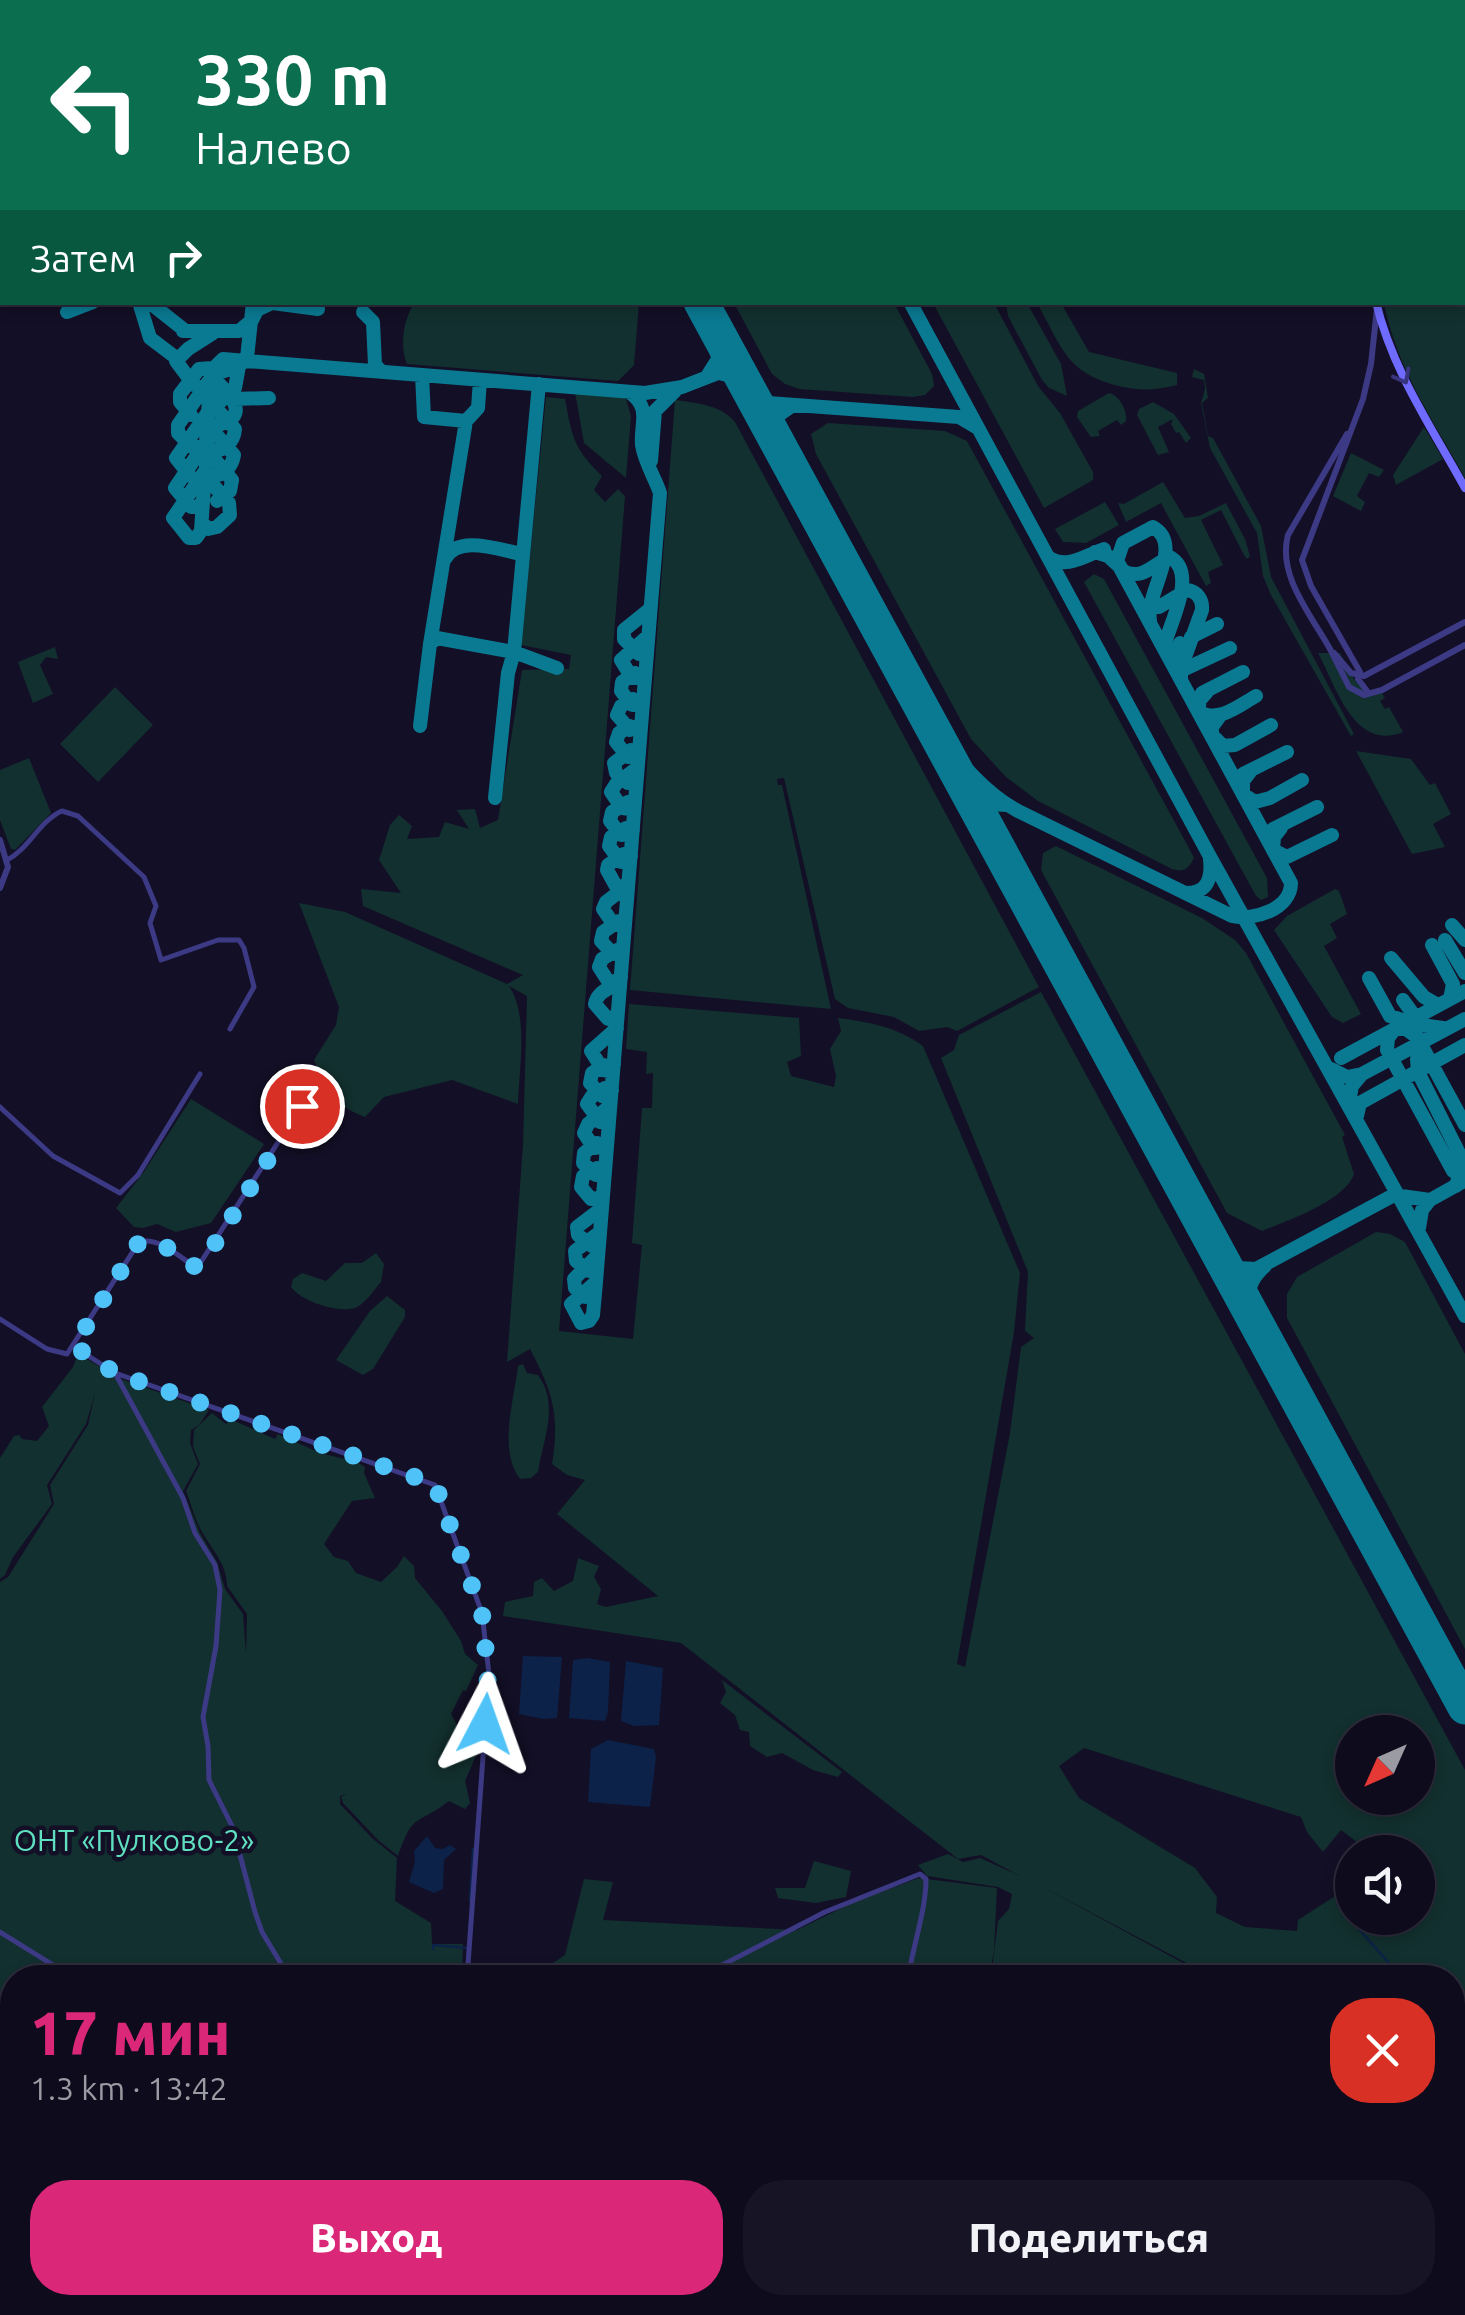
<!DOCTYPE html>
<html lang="ru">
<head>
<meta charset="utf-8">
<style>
  :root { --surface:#0e0b1c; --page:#171425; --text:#f1f3f6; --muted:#9b9ba3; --line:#2e2b3b; --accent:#db2777 }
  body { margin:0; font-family:Ubuntu,sans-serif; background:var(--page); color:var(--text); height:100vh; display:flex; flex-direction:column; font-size:38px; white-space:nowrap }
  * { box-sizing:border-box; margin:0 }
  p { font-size:32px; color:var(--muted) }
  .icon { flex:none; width:55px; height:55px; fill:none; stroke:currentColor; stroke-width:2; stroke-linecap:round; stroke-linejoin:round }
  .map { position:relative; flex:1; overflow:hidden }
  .sheet { position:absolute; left:0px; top:1965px; width:1465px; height:350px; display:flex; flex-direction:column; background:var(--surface); border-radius:40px 40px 0 0; box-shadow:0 5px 15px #0003,0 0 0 2px var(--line) }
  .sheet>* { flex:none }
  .top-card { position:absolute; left:0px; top:0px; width:1465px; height:305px; box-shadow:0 5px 15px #0003,0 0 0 2px var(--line); background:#0b6e4f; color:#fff; overflow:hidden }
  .needle { width:65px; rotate:225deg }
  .buttons { position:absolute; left:1335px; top:1715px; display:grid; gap:20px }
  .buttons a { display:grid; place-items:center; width:100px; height:100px; border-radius:50%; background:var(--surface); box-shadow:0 5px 15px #0003,0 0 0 2px var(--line); font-size:50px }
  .pin { position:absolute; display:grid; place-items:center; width:85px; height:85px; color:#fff; margin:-42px; border:5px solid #fff; border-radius:50%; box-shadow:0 2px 10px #0007 }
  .me { position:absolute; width:110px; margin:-55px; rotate:4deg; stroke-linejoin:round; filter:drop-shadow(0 0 8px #0008) }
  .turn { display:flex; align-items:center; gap:35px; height:210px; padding:0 30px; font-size:45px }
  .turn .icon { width:130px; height:130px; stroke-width:2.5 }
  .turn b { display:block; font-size:70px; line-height:85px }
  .then { display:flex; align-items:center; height:95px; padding:0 30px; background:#0003; gap:20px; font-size:38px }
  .round { display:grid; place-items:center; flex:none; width:105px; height:105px; border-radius:40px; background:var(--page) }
  .head { display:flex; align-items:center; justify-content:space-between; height:170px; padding:0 30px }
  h1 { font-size:60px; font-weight:800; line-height:75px; color:var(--accent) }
  .action { display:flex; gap:20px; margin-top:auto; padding:20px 30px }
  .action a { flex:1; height:115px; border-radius:40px; background:var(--accent); color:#fff; font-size:40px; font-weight:800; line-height:115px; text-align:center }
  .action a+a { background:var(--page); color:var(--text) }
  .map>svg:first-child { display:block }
  .green { fill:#12302f; fill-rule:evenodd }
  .water { fill:#0c2248 }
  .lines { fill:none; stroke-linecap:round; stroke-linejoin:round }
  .stream { stroke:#0c2248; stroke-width:2.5 }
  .taxiway { stroke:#0a7a92; stroke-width:14 }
  .runway { stroke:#0a7a92; stroke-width:35 }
  .minor { stroke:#3d3a85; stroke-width:5 }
  .tertiary { stroke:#3d3a85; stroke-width:6 }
  .secondary { stroke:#6f6bff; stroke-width:8 }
  .tertiary-bridge { stroke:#3d3a85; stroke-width:6 }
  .oneway { stroke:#38347d }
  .route { stroke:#4fc3f7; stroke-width:18; stroke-dasharray:0 32.4 }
  .labels { text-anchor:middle; stroke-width:9; stroke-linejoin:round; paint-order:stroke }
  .park-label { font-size:30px; fill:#5fe0c0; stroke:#130f26 }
</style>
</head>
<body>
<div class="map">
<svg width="1465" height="2315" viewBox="0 0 1465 2315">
  <rect width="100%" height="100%" fill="#130f26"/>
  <path class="green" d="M 1463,252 L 1465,254 L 1465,478 C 1433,420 1397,369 1384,303 L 1462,302 Z
    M 414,303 L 639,303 L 634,365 L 618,381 L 407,364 C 399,346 404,319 414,303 Z
    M 734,303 L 894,303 L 932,374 L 934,386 L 925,395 L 913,397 L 799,389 L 785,384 L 772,374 Z
    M 933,303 L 994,303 L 1038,386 L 1060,413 L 1093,472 L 1093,480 L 1044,508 Z
    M 1006,303 L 1027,303 L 1061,364 L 1067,396 L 1049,388 L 1042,380 L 1008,316 Z
    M 1037,303 L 1061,303 L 1089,352 L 1177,373 L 1177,385 C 1157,390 1142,391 1123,387 C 1066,374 1063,349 1037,303 Z
    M 1194,369 L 1204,374 L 1208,398 L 1202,403 L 1208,436 L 1213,438 L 1261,526 L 1271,577 L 1354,734 L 1351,736 L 1271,595 L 1263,576 L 1257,533 L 1210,448 L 1201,403 L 1205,389 L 1204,380 L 1192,377 Z
    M 575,392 L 620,395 L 626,399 L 631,416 L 626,478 L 584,443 Z
    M 1109,393 C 1119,395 1128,411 1126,421 L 1121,425 L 1117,420 L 1098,431 L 1100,436 L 1091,437 L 1077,417 L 1078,411 Z
    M 546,397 L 565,399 C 572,437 574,449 602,476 L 594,490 L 605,502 L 618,489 L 625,496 L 559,1331 L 633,1339 L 642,1245 L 632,1243 L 642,1108 L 652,1108 L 653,1073 L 646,1074 L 647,1052 L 626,1049 L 629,1004 L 799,1018 L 801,1056 L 787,1062 L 791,1076 L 834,1087 L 836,1076 L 830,1049 L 841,1031 L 838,1018 C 870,1022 897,1027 923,1046 L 1020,1273 L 1014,1332 L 957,1664 L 965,1667 L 1010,1433 L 1021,1347 L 1034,1338 L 1025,1331 L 1028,1272 L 941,1058 L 954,1050 L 959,1035 L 1041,992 L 1465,1770 L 1465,2315 L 1452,2288 L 1452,1978 L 1213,1977 L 1039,1885 L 1209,1977 L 991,1977 L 998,1921 L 1009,1909 L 1012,1894 L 998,1887 L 927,1876 L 918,1865 L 948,1854 L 963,1862 L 980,1858 L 1020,1876 L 981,1855 L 958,1859 L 681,1643 L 503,1616 L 505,1602 L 533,1596 L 534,1582 L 542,1578 L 554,1591 L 573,1581 L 578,1558 L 599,1566 L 594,1577 L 601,1589 L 597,1604 L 606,1607 L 658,1596 L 557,1514 L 585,1480 L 567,1475 L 552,1464 C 560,1415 553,1393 530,1349 L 507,1362 L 523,1145 L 527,996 L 509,986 C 529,1016 519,1068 518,1104 L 452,1080 L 384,1097 L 365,1117 C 335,1106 324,1089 314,1060 L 336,1025 L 339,1007 L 299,903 L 345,912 L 507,984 L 523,975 L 363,906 L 361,889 L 401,893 L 379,860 L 390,825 L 399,815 L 412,826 L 407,839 L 439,837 L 445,822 L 469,829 L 457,810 L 475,809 L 480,828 L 498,820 L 522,670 L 569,669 L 571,655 L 521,645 ZM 1352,1732 L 1418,1732 L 1418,1798 L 1352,1798 ZM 1084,1748 L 1301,1817 L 1307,1832 L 1323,1852 L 1341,1830 L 1370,1852 L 1418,1852 L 1418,1918 L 1352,1918 L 1352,1885 L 1298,1920 L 1297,1931 L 1245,1927 L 1216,1913 L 1217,1897 L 1195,1868 L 1079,1798 L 1059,1766 Z
    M 675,400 C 697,403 721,405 735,422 L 1039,987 L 957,1031 L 947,1027 L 919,1031 L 894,1017 L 848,1008 L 835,999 L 784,778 L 777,779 L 778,785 L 782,785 L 831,1009 L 630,990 Z
    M 1153,402 L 1174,414 L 1191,438 L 1186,443 L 1179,432 L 1176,433 L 1171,424 L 1173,419 L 1158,427 L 1169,452 L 1158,455 L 1137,415 L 1139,409 Z
    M 828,423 L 945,431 L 967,441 L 1190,850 L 1194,858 C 1189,868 1184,873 1172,869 L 1038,801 L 1006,777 L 971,739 L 816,454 L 811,434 Z
    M 1424,427 L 1443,459 L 1396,485 L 1393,475 Z
    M 1351,453 L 1384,470 L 1379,477 L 1369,473 L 1357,496 L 1365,502 L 1361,511 L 1333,496 Z
    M 1163,482 L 1185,518 L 1199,516 L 1226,503 L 1245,539 L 1250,556 L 1247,559 L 1244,555 L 1221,510 L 1201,520 L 1223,565 L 1208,572 L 1211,583 L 1206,586 L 1161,503 L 1126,522 L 1118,503 L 1124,504 Z
    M 1105,502 L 1119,525 L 1086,543 L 1063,542 L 1055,529 Z
    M 1094,574 L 1104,579 L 1267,878 L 1268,897 L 1261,900 L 1256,896 L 1084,582 Z
    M 55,647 L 58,659 L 46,657 L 40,665 L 53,694 L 33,703 L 18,662 Z
    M 1318,653 L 1340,653 C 1352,675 1355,691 1382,693 L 1385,698 L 1380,701 L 1385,709 L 1389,707 L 1403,732 C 1354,752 1336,686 1318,653 Z
    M 115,687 L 153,725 L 98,782 L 60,744 Z
    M 1356,751 L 1411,759 L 1430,785 L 1435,783 L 1451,814 L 1433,824 L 1445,847 L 1412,854 Z
    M 29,758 L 51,813 L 15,850 L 11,849 L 0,820 L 0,770 Z
    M 1056,846 L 1202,918 L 1235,940 L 1246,953 L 1345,1135 L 1342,1137 L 1354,1174 C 1346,1200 1287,1221 1262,1231 L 1227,1213 L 1041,870 L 1043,853 Z
    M 1335,889 L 1339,891 L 1347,914 L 1330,924 L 1337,938 L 1324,946 L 1361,1014 L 1343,1023 L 1332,1017 L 1274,930 L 1287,916 Z
    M 191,1099 L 264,1144 L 211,1223 L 176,1232 L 157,1224 L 143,1228 L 134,1227 L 116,1208 L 143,1173 Z
    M 1376,1232 L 1390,1234 L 1405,1242 L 1465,1354 L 1465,1649 L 1287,1318 L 1287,1294 L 1297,1277 Z
    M 376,1253 L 384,1264 L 381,1282 C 374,1290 368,1300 359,1306 C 343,1316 300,1301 291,1287 L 293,1279 L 302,1273 L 326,1281 L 345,1263 L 362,1263 Z
    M 387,1296 L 405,1310 L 405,1317 L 373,1369 L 363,1375 L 336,1360 L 370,1311 Z
    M 78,1354 L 121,1379 L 209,1410 L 199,1425 L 191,1430 L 190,1443 L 198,1464 L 183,1491 L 200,1533 L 217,1562 L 225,1589 L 243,1614 L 246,1653 L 247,1614 L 227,1586 C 227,1564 212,1550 202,1532 C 195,1520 191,1504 186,1491 L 200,1464 L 193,1447 L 194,1430 L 212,1413 L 226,1424 L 230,1419 L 275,1439 L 278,1434 L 320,1453 L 357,1462 L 365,1467 L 364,1473 L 375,1498 L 352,1501 L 324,1544 L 334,1557 L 348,1561 L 356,1573 L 381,1582 L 397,1567 L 404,1556 L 414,1566 L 415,1578 L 442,1611 L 461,1641 L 465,1654 L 478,1665 L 466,1691 L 463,1690 L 451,1714 L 461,1732 L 478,1751 L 465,1781 L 470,1803 L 465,1809 L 449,1801 C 415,1827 414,1811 398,1856 L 378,1840 L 343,1803 L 341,1797 L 346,1794 L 340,1796 L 340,1804 L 372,1838 L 397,1858 L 395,1901 L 431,1923 L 432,1944 L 463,1944 L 462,1977 L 12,1978 L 12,2302 L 1013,2303 L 1008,2315 L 0,2315 L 0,1582 L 8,1577 L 54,1504 L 50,1485 L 88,1425 L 95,1393 L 86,1424 L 47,1485 L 52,1504 L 13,1557 L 5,1575 L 0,1579 L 0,1458 L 14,1436 L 19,1435 L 22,1439 L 37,1441 L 49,1426 L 42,1407 L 73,1367 Z
    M 523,1364 L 527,1373 L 538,1375 C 560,1405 543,1439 538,1472 L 531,1478 L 520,1479 C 498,1450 514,1400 518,1366 Z
    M 722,1680 L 842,1772 L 838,1777 L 813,1770 L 782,1753 L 767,1757 L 750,1746 L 749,1732 L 740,1730 L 735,1715 L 720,1703 L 726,1692 Z
    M 814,1861 L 851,1871 L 846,1897 L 816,1903 L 778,1898 L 775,1888 L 805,1888 Z
    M 919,1878 L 997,1888 L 994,1951 L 989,1977 L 530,1978 L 565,1955 L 584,1879 L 613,1882 L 603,1920 L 797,1930 L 854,1902 Z
    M 1453,2300 L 1459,2315 L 1011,2315 L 1016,2302 L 1452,2302 Z"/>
  <path class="water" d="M 523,1656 L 562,1657 L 557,1718 L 543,1719 L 519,1714 Z
    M 587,1658 L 610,1662 L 608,1712 L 605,1721 L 569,1718 L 573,1660 Z
    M 626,1661 L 663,1668 L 659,1725 L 634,1726 L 621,1721 Z
    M 608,1740 L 654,1749 L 656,1757 L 650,1807 L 588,1802 L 591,1749 Z
    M 427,1836 L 435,1848 L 443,1849 L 450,1845 L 456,1849 L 444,1860 L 443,1889 L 434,1893 L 409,1882 L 415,1862 L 414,1851 Z"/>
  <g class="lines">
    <path class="stream" d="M 1314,0 L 1316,2
      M 470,1901 L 473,1849
      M 1337,1904 L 1402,1978
      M 433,1949 L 433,1945 L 468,1948
      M 1457,2039 L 1465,2048"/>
    <path class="taxiway" d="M 277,0 L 278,2
      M 534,0 L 534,2
      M 751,0 L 752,2
      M 972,0 L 974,2
      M 1008,0 L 1015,0
      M 120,2 L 121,0
      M 134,2 L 135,0
      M 151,2 L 151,0
      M 184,2 L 184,0
      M 201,2 L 201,0
      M 218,2 L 218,0
      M 847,2 L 852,0
      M 940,2 L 945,0
      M 991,2 L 996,0
      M 139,302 L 150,338 L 175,357
      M 149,302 L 183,329
      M 265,302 L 318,309
      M 910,302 L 1208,853 L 1465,1316
      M 67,312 L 93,302
      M 363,312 L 373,322 L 375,365 L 382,372
      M 183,331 L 239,331 L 252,320 L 257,310 L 270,304
      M 422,375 L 424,417 L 466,421
      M 708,375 L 718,359 L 715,328
      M 480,380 L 478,408 L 466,421 L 430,644 L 437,638 L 514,652 L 557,668
      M 206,388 L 194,385 L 176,361 L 188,349 L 213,333
      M 234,399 L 269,398
      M 191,415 L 180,402 L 180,394 L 199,369 L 212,368
      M 771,431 L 773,419 L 793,405
      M 203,447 L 192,447 L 178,433 L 178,425 L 213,375 L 239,366 L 247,358 L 253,302
      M 206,449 L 232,480 L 230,491 L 217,501
      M 651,461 L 655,411 L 675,391
      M 205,471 L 210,476 C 223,477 232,467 234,455 L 209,426 L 207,421 L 214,426 C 254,417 230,394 212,377
      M 205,471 L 201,531 L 196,538 L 189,538 L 173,518 Z
      M 190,476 L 176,458 L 208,412
      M 203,500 L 199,507 L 191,507 L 175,488 L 206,442 L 211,371 L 223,359 L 645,393 L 682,387 L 718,373 L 732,376 L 768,403 L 959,417 L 976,427
      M 202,522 L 208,529 L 217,527 L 230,515 L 229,503 L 206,477 L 206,442 L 210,451 C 224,452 234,442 235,429 L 212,404 L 209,395 L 221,401 L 235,388 L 239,366
      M 1048,557 C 1066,570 1084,556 1104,549
      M 445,559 C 458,534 499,550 522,554
      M 1145,606 L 1159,607 L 1187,590 C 1197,591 1203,600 1202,610 L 1181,668 L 1181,678
      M 1150,621 C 1145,592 1185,545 1153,527 L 1123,543 L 1117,561 L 1123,571 C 1143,581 1153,564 1170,557 C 1197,572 1172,619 1165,643 L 1167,652
      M 1191,637 L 1217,624
      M 1180,643 L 1172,660 L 1185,669 L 1230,648
      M 639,654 L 624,639 L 624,630 L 650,609
      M 645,671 L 641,678 L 632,678 L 621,660 L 648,636
      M 635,673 L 622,682 L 621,691 L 632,705 L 639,705 L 643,699
      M 1207,692 L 1200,700 L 1198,711 C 1218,724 1238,706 1256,696
      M 1202,693 L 1243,672
      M 633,699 L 621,706 L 617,715 L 630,730 L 641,725
      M 1220,716 L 1212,727 L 1212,735 L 1223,746 L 1235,745 L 1271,725
      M 420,726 L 430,644
      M 630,726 L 619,733 L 616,742 L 628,757 L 635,757 L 639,751
      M 931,726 C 956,757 982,792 1018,811 L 1232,916 C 1254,921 1291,909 1291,883 L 1119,566 L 1108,556 L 1095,552
      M 1250,772 L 1243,781 L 1243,794 L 1255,802 L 1270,798 L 1302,780
      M 1243,774 L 1287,752
      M 628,783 L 616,773 L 614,763 L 631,750
      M 495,798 L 508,673 L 514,652 L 539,384
      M 628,802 L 612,812 L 610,821 L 621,835 L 629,834 L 633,830
      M 635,804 L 630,809 L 622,808 L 611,792 L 616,784 L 637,768
      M 982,819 L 988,804 L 1007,805
      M 626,828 L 611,837 L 609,846 L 621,862 L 631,856
      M 1281,828 L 1274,837 L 1273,850 L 1287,857 L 1332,835
      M 1273,829 L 1317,807
      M 624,854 L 608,865 L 607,870 L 617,888 L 628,884
      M 1186,893 C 1208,893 1212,878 1210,859
      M 625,920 L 622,924 L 614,925 L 603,909 L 606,902 L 628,885
      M 619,921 L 603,932 L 601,941 L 613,954 L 623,951
      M 1452,925 L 1465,940
      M 1445,940 L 1465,973
      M 1432,945 L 1453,984 L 1450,999
      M 617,950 L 602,959 L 599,967 L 608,981 L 616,982 L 620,977
      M 1391,958 L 1424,997 L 1438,1005
      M 1369,978 L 1390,1016 L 1408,1022
      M 1403,1000 L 1421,1025 L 1443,1028
      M 618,1012 L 613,1019 L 608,1019 L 595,1004 C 598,988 615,990 621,977
      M 1422,1045 L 1417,1059 L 1418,1072 L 1463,1161 L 1456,1186
      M 1341,1058 L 1465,991
      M 614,1064 L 609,1071 L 603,1070 L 591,1051 L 617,1028
      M 604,1065 L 592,1073 L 590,1083 L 602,1096 L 612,1090
      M 1331,1069 L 1347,1077 L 1362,1074 L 1352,1086 L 1349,1102
      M 1362,1074 L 1465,1019
      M 1357,1116 L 1360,1103 L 1465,1045
      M 600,1122 L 587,1104 L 592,1096 L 605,1088
      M 1465,1125 L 1417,1037 L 1406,1029 L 1395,1029 L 1388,1038 L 1387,1050 L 1453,1171 L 1465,1177
      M 607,1141 L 603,1147 L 594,1148 L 584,1133 L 588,1124 L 610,1106
      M 597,1143 L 584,1153 L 583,1163 L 596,1175 L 605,1168
      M 597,1168 L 583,1176 L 581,1187 L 591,1199 L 599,1198 L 603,1194
      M 1430,1200 L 1464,1181
      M 592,1246 L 578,1235 L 577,1227 L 602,1208
      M 1220,1257 L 1239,1268 L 1256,1269 L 1394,1195 L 1430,1200 L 1422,1210 L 1419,1228
      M 589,1271 L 576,1261 L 575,1251 L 600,1232
      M 596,1282 L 660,493 C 655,478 644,461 642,445 C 640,423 652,408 629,392
      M 596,1282 L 593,1315 L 589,1321 L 581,1323 L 571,1304 Z
      M 585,1297 L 575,1288 L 574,1279 L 598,1255
      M 1250,1311 C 1246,1292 1250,1279 1265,1266"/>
    <path class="runway" d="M 537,0 L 538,2
      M 701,302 L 1465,1707"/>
    <path class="minor" d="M 0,178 L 2,177
      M 7,860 C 29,849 39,821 62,811 L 78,816 L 144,877 L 156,906 L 150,923 L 161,960 L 218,940 L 239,940 L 244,948 L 254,987 L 230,1029
      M 0,1107 L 53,1156 L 120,1193 L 138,1175 L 200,1074
      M 0,1319 L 47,1349 L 67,1354 L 139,1242 C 158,1236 178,1256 194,1266 L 199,1265 L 302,1105
      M 73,1346 L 115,1373 L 183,1498 L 195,1533 L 215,1565 L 220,1590 L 216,1646 L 203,1717 L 208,1746 L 209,1780 L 233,1828 L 255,1912 L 262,1932 L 283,1967 L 284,1978
      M 115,1373 L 435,1485 L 482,1613 L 489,1674 L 467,1978
      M 0,1932 L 74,1978
      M 697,1978 L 825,1912 L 920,1874 L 926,1879 C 926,1910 913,1946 908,1978
      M 132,2315 L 147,2302
      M 852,2315 L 854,2302"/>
    <path class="tertiary" d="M 1330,649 C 1311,615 1277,575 1288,535 L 1347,434
      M 1360,672 L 1311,586 L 1302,560 L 1363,399 L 1371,364 L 1377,308
      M 1358,679 L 1367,691
      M 0,840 L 8,867 L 0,888"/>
    <path class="secondary" d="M 1248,0 L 1249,2
      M 1296,0 L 1297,2
      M 1462,247 L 1465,249
      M 1376,302 C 1392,370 1432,428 1465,488"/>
    <path class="tertiary-bridge" d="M 1330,649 L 1349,687 L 1364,695 L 1382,690 L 1465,645
      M 1334,653 L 1351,673 L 1364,676 L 1465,622"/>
  </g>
  <defs><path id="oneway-chevron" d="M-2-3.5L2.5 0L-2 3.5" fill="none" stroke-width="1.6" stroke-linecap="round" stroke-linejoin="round" transform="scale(2.5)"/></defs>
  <use class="oneway" href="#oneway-chevron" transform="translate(1403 377) rotate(62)"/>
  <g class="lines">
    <path class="route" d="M 302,1106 L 204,1261 L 194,1266 C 178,1256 158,1236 139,1242 L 74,1346 L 115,1373 L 435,1484 L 482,1613 L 488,1674 L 485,1724"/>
  </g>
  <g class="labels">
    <g class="park-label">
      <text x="134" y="1851">ОНТ «Пулково-2»</text>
    </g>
  </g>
</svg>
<div class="buttons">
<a><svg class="needle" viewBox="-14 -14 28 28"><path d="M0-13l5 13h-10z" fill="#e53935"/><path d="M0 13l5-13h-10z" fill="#9b9ba3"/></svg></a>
<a><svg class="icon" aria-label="sound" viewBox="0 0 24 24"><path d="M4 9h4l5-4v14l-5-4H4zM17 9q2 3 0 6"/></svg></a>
</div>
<div class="pin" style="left:302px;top:1106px;background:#d93025"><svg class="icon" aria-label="arrive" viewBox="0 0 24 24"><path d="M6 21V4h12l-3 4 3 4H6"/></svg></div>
<svg class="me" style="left:485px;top:1724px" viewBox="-20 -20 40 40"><path d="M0-17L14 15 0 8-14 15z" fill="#4fc3f7" stroke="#fff" stroke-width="4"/></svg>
<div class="top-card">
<div class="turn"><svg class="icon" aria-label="left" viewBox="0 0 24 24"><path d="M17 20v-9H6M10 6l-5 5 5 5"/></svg><div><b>330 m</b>Налево</div></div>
<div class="then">Затем<svg class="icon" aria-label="right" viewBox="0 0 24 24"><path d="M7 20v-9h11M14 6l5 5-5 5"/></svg></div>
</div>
<section class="sheet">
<div class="head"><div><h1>17 мин</h1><p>1.3 km · 13:42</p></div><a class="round" style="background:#d93025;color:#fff"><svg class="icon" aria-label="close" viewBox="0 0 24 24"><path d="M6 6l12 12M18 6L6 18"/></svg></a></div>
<div class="action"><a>Выход</a><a>Поделиться</a></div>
</section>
</div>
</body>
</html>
